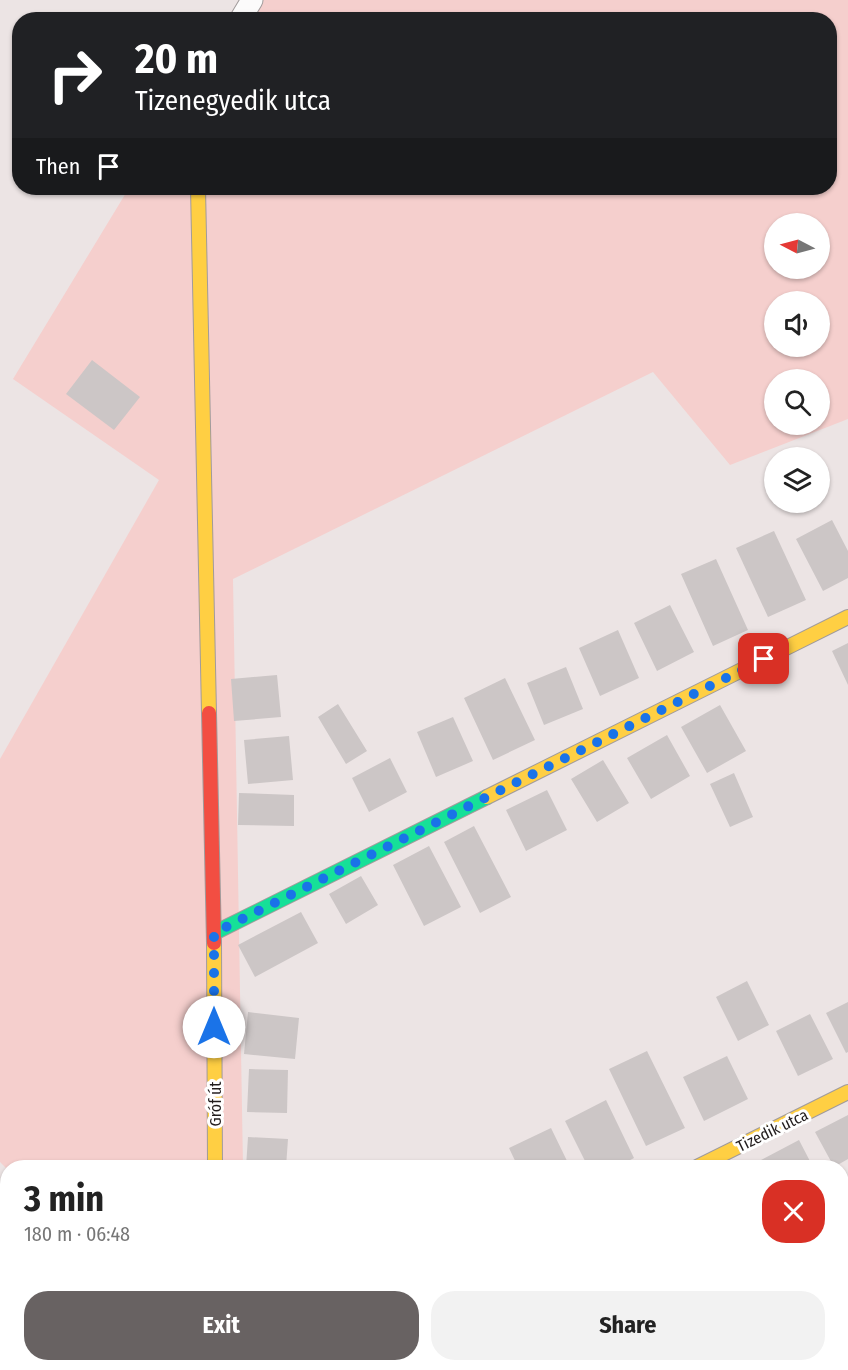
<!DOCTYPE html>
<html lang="en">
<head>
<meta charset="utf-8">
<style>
  :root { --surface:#fff; --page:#f2f2f2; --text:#222; --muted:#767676; --accent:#686262 }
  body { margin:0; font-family:"Fira Sans Condensed",sans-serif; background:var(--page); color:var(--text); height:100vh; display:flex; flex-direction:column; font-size:22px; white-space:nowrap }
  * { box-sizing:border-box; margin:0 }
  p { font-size:20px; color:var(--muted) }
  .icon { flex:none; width:33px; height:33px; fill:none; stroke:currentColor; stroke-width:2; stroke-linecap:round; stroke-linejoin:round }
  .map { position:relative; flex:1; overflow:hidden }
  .drawer { position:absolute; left:0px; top:1160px; width:849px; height:212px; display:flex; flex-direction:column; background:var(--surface); border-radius:24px 24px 0 0; box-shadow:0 2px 4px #0004 }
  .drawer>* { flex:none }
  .guide { position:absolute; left:12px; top:12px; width:825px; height:183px; border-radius:24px; box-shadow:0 2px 4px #0004; background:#202124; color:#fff; overflow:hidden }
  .needle { width:39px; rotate:276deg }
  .tools { position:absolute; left:764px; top:213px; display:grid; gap:12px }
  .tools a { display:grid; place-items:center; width:66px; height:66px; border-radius:50%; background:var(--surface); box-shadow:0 2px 4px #0004; font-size:30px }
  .pin { position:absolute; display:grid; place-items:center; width:51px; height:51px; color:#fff; margin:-26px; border-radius:12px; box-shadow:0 3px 9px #0006 }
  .me { position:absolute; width:66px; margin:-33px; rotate:0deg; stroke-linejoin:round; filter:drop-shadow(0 0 4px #0008) }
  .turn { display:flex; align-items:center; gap:21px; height:126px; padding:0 24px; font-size:27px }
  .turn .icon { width:78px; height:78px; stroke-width:2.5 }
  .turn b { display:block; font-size:42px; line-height:51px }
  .then { display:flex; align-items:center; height:57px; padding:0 24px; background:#0003; gap:12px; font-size:22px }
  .round { display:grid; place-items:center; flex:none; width:63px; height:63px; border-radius:24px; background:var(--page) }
  .headline { display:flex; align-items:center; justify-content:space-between; height:102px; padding:0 24px }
  h1 { font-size:36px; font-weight:700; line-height:45px }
  .button { display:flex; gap:12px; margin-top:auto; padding:12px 24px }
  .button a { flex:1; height:69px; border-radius:24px; background:var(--accent); color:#fff; font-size:24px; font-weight:700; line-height:69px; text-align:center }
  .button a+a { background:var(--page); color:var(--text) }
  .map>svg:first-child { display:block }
  .green { fill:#f5cfcd; fill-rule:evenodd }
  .building { fill:#ccc6c6 }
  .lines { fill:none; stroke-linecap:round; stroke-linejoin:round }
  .street-casing { stroke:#a19b9b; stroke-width:23 }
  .fast-casing { stroke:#a19b9b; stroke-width:16 }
  .slow-casing { stroke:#a19b9b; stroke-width:16 }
  .jam-casing { stroke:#a19b9b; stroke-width:16 }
  .street { stroke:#fcfbfb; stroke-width:21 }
  .fast { stroke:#16e098; stroke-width:14 }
  .slow { stroke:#ffcf43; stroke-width:14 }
  .jam { stroke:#f24e42; stroke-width:14 }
  .route { stroke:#1a73e8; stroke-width:10; stroke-dasharray:0 18 }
  .labels { text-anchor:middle; stroke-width:6; stroke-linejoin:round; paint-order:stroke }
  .street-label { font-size:16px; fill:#211c1c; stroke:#fff }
</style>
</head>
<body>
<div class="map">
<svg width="848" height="1370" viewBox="0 0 848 1370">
  <rect width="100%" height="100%" fill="#ece4e4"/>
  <path class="green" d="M 243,0 L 848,0 L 848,419 L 730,465 L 653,372 L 233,579 L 243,1167 L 8,1167 L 7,1169 L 0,1162 L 0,759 L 159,480 L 13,379 L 129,188 L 830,188 L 830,20 L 231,19 ZM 774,224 L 819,224 L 819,268 L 774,268 ZM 774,302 L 819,302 L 819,346 L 774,346 ZM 774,380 L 819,380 L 819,424 L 774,424 Z"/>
  <path class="building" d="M 92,360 L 140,397 L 114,430 L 66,394 Z
    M 832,520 L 848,551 L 848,578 L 823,591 L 796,539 Z
    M 774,531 L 806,600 L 768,617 L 736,548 Z
    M 716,559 L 748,630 L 713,646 L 681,574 Z
    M 670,605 L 694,652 L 657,671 L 634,623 Z
    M 618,630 L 639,678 L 600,696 L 579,648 Z
    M 848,643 L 848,685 L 832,651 Z
    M 566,667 L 583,709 L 544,725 L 527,683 Z
    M 277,675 L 281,717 L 234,721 L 231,679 Z
    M 505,678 L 535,740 L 493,760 L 464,698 Z
    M 338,704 L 367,751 L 346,764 L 318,717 Z
    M 720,705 L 746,751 L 707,773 L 681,727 Z
    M 453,717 L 473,761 L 436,777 L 417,732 Z
    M 667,735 L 690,776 L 651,799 L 627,758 Z
    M 289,736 L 293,780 L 248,784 L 244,740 Z
    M 390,758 L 407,792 L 369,812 L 352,778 Z
    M 603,760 L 629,803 L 597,822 L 571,779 Z
    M 734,773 L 753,817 L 730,827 L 710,784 Z
    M 547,790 L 567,830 L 526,851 L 506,810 Z
    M 239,793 L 294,795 L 294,826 L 238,825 Z
    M 474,826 L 511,897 L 480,913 L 444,842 Z
    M 429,846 L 461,907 L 424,926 L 393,865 Z
    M 361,876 L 378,905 L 346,924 L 329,894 Z
    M 301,912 L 318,943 L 255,977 L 238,945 Z
    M 747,981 L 769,1025 L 738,1041 L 716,997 Z
    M 848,1002 L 848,1052 L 846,1053 L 826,1013 Z
    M 248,1012 L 299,1018 L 295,1059 L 244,1054 Z
    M 810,1014 L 833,1059 L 798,1076 L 776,1031 Z
    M 647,1051 L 685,1128 L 646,1146 L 609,1069 Z
    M 727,1056 L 748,1099 L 704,1121 L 683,1077 Z
    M 249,1069 L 288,1070 L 287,1113 L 247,1112 Z
    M 606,1100 L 634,1158 L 617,1167 L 588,1167 L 565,1121 Z
    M 848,1115 L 848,1159 L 834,1167 L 815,1132 Z
    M 551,1128 L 570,1167 L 518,1167 L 509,1148 Z
    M 248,1137 L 288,1139 L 286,1167 L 246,1167 Z
    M 799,1140 L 813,1167 L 765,1167 L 761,1160 Z
    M 8,1252 L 8,1340 L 0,1340 L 0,1253 Z
    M 339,1364 L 395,1364 L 398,1370 L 342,1370 Z
    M 424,1364 L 466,1364 L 469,1370 L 428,1370 Z
    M 480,1364 L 505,1364 L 491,1370 L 483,1370 Z"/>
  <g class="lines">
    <g class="street-casing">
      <path id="street" d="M 240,20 L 252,0
        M 219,1364 L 219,1370
        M 286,1370 L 300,1364"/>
    </g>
    <g class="fast-casing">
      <path id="fast" d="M 214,933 L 487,797"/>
    </g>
    <g class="slow-casing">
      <path id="slow" d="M 198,188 L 209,713
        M 487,797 L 848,617
        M 214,943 L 215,1167
        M 697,1167 L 848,1092"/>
    </g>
    <g class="jam-casing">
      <path id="jam" d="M 209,713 L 214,943"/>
    </g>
    <use href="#street" class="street"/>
    <use href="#fast" class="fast"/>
    <use href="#slow" class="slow"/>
    <use href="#jam" class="jam"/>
  </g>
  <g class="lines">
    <path class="route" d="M 214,1027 L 214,933 L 764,659"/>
  </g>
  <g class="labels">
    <g class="street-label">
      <text transform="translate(215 1104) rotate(-90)" y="6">Gróf út</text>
      <text transform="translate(772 1130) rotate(-26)" y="6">Tizedik utca</text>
    </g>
  </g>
</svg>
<div class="tools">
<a><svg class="needle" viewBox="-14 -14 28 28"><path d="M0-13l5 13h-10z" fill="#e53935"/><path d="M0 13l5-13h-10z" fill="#767676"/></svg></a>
<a><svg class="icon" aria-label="sound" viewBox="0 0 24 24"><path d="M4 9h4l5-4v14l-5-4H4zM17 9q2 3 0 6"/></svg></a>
<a><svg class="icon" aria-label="search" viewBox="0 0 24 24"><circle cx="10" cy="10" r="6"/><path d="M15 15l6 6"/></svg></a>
<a><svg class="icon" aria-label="layers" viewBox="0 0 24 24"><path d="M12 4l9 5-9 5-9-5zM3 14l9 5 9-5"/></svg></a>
</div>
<div class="pin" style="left:764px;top:659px;background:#d93025"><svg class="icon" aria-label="arrive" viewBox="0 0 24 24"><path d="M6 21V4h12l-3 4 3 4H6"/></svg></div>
<svg class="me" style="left:214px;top:1027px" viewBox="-20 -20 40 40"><circle r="19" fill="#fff"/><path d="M0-13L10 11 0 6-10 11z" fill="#1a73e8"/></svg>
<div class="guide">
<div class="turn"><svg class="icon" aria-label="right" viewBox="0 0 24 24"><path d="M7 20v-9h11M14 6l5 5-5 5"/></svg><div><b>20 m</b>Tizenegyedik utca</div></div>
<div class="then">Then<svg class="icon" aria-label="arrive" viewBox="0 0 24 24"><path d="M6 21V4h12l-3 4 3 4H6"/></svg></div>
</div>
<section class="drawer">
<div class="headline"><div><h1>3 min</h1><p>180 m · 06:48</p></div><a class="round" style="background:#d93025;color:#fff"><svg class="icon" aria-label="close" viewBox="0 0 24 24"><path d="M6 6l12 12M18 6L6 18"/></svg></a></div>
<div class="button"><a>Exit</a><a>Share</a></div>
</section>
</div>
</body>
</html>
